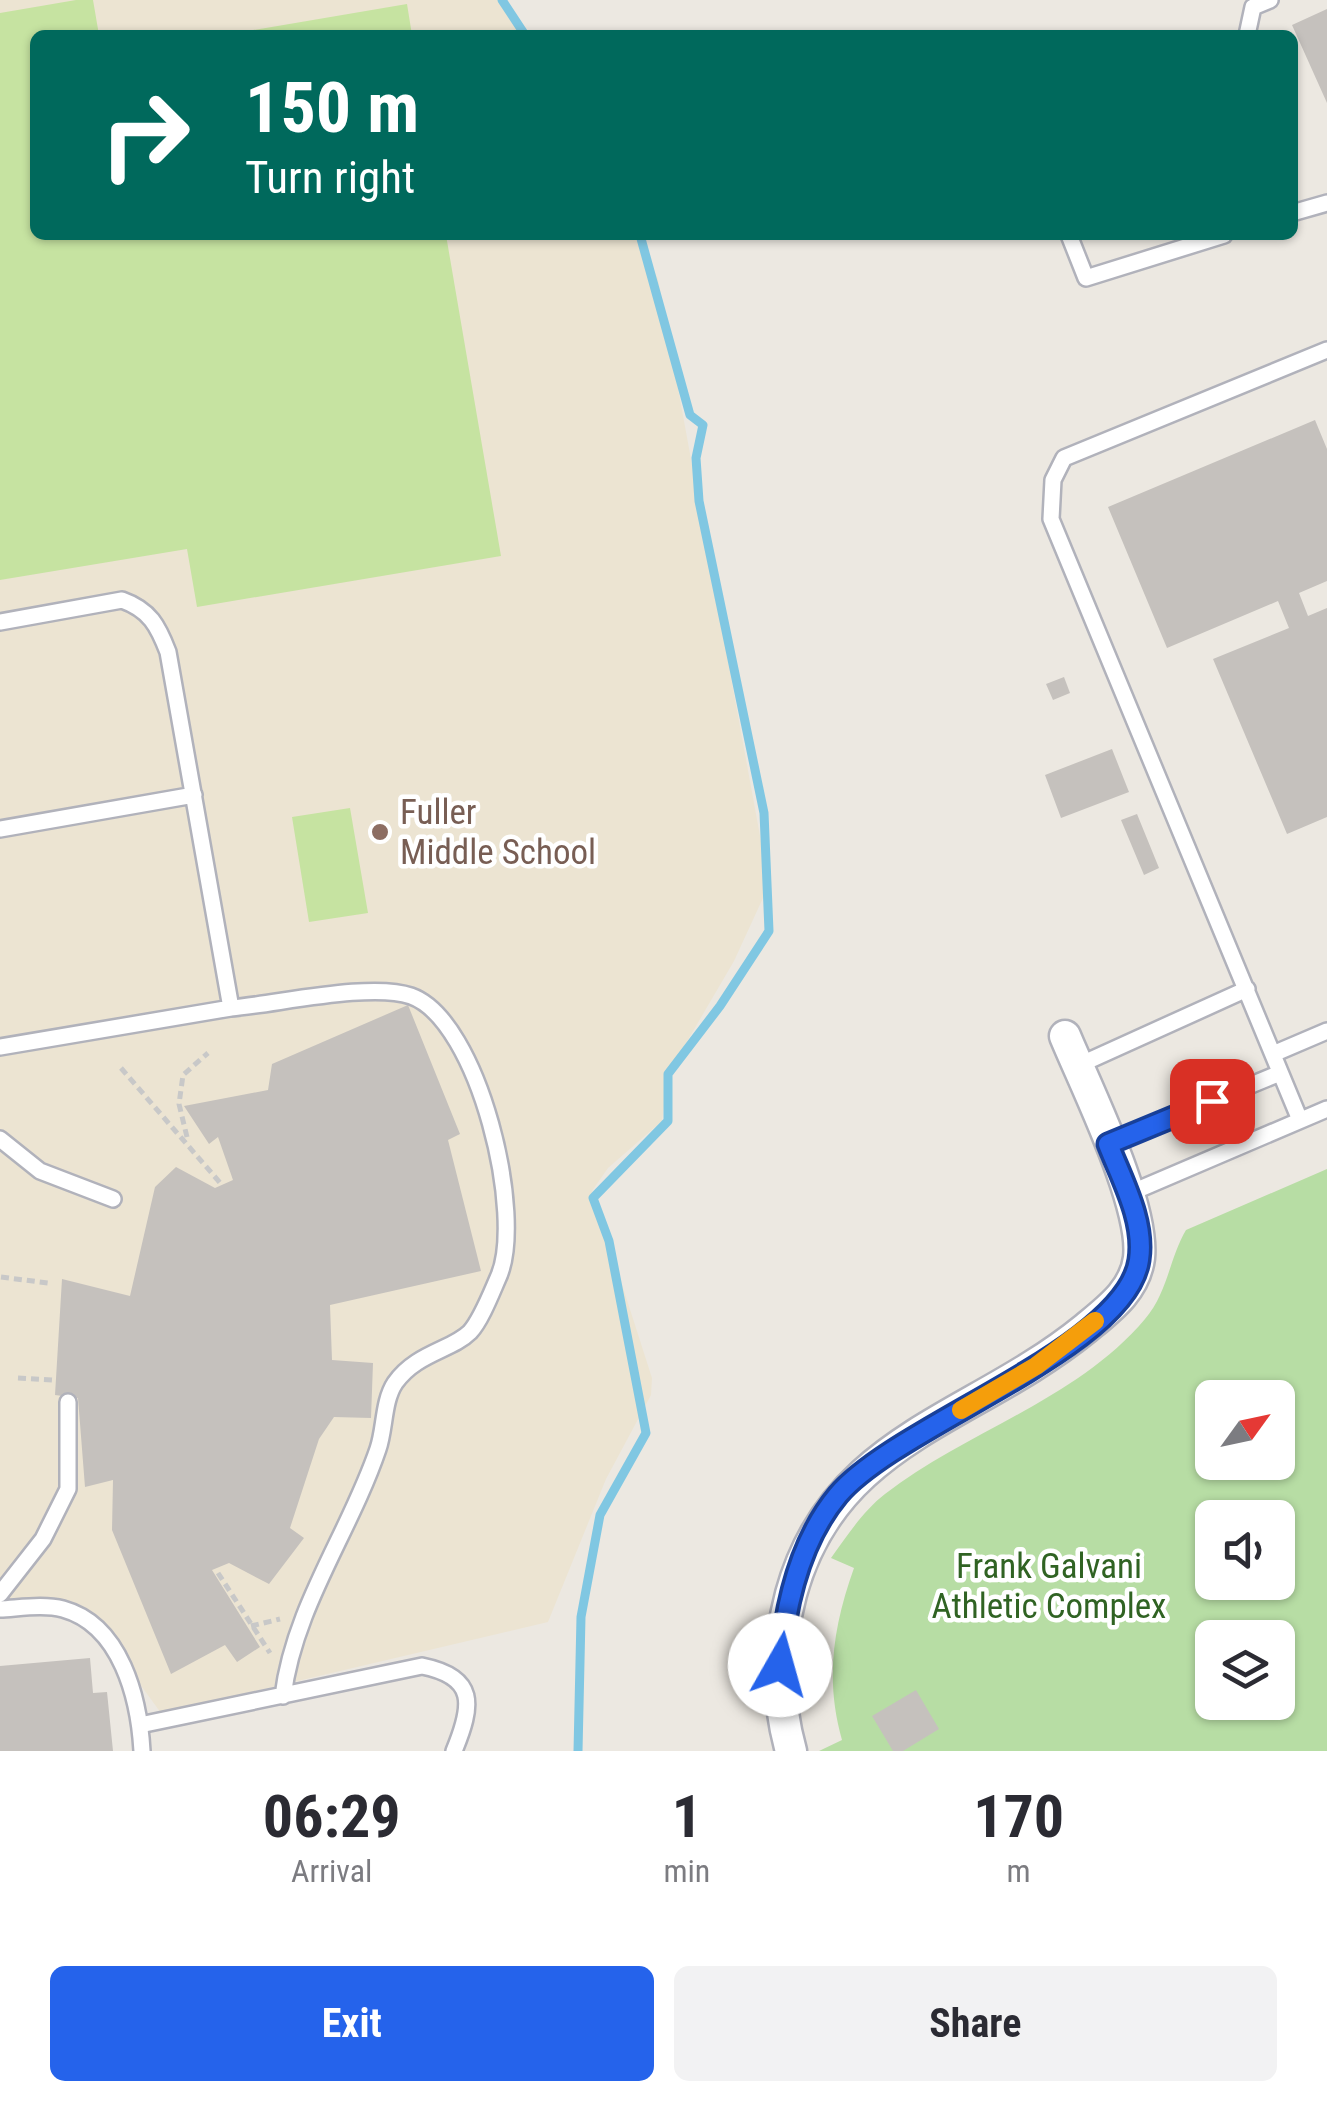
<!DOCTYPE html>
<html lang="en">
<head>
<meta charset="utf-8">
<style>
  :root { --surface:#fff; --page:#f2f2f3; --text:#2b2b33; --muted:#7c7c81; --accent:#2563eb }
  body { margin:0; font-family:"Roboto Condensed",sans-serif; background:var(--page); color:var(--text); height:100vh; display:flex; flex-direction:column; font-size:38px; white-space:nowrap }
  * { box-sizing:border-box; margin:0 }
  p { font-size:32px; color:var(--muted) }
  .icon { flex:none; width:55px; height:55px; fill:none; stroke:currentColor; stroke-width:2; stroke-linecap:round; stroke-linejoin:round }
  .map { position:relative; height:1751px; overflow:hidden }
  .panel { display:flex; flex-direction:column; background:var(--surface); flex:1 }
  .panel>* { flex:none }
  .top-card { position:absolute; left:30px; top:30px; width:1268px; height:210px; border-radius:15px; box-shadow:0 2px 8px #0004; background:#00695c; color:#fff; overflow:hidden }
  .needle { width:65px; rotate:57deg }
  .tools { position:absolute; left:1195px; top:1380px; display:grid; gap:20px }
  .tools a { display:grid; place-items:center; width:100px; height:100px; border-radius:15px; background:var(--surface); box-shadow:0 2px 8px #0004; font-size:50px }
  .pin { position:absolute; display:grid; place-items:center; width:85px; height:85px; color:#fff; margin:-42px; border-radius:20px; box-shadow:0 5px 15px #0006 }
  .me { position:absolute; width:110px; margin:-55px; rotate:7deg; stroke-linejoin:round; filter:drop-shadow(0 0 8px #0008) }
  .turn { display:flex; align-items:center; gap:35px; height:210px; padding:0 50px; font-size:45px }
  .turn .icon { width:130px; height:130px; stroke-width:2.5 }
  .turn b { display:block; font-size:70px; line-height:85px }
  .eta { display:flex; justify-content:space-evenly; align-items:center; height:170px; text-align:center }
  .eta b { font-size:60px; font-weight:700; line-height:70px }
  .primary-button { display:flex; gap:20px; margin-top:auto; padding:20px 50px }
  .primary-button a { flex:1; height:115px; border-radius:15px; background:var(--accent); color:#fff; font-size:40px; font-weight:700; line-height:115px; text-align:center }
  .primary-button a+a { background:var(--page); color:var(--text) }
  .map>svg:first-child { display:block }
  .education { fill:#ece4d2 }
  .green { fill:#b7dda4; fill-rule:evenodd }
  .pitch { fill:#c6e3a1 }
  .lines { fill:none; stroke-linecap:round; stroke-linejoin:round }
  .stream { stroke:#80c7e2; stroke-width:9 }
  .building { fill:#c5c1bd }
  .lane-casing { stroke:#b1b2bb; stroke-width:20 }
  .street-casing { stroke:#b1b2bb; stroke-width:35 }
  .path { stroke:#c8c8c8; stroke-width:5; stroke-dasharray:8 5; stroke-linecap:butt }
  .lane { stroke:#fff; stroke-width:15 }
  .street { stroke:#fff; stroke-width:30 }
  .route-casing { stroke:#184099; stroke-width:25 }
  .route { stroke:#2563eb; stroke-width:18 }
  .slow { stroke:#f59e0b; stroke-width:18 }
  .education-dot { fill:#8d6e63; stroke:#fff; stroke-width:4 }
  .labels { text-anchor:middle; stroke-width:9; stroke-linejoin:round; paint-order:stroke }
  .education-label { font-size:35px; fill:#785e54; stroke:#fff; text-anchor:start }
  .park-label { font-size:35px; fill:#306323; stroke:#fff }
</style>
</head>
<body>
<div class="map">
<svg width="1327" height="1751" viewBox="0 0 1327 1751">
  <rect width="100%" height="100%" fill="#ece8e1"/>
  <path class="education" d="M 0,0 L 501,0 L 523,35 L 35,35 L 35,235 L 636,235 L 658,279 L 769,885 L 734,961 L 668,1074 L 662,1121 L 608,1168 L 592,1191 L 652,1378 L 651,1395 L 606,1479 L 548,1622 L 161,1713 L 87,1612 L 0,1613 Z"/>
  <path class="green" d="M 1327,1169 L 1327,1751 L 819,1751 L 842,1740 C 825,1680 833,1627 854,1568 L 831,1558 C 847,1536 863,1511 885,1494 C 966,1431 1077,1400 1145,1319 C 1168,1292 1169,1259 1186,1230 ZM 1212,1398 L 1278,1398 L 1278,1462 L 1212,1462 ZM 1212,1518 L 1278,1518 L 1278,1582 L 1212,1582 ZM 1212,1638 L 1278,1638 L 1278,1702 L 1212,1702 Z"/>
  <path class="pitch" d="M 76,0 L 93,0 L 99,35 L 35,35 L 35,235 L 446,235 L 501,556 L 197,607 L 187,549 L 0,580 L 0,13 Z
    M 407,4 L 412,35 L 224,35 Z
    M 350,808 L 368,913 L 309,922 L 292,817 Z"/>
  <g class="lines">
    <path class="stream" d="M 502,0 L 525,35
      M 578,1751 L 581,1617 L 600,1515 L 646,1433 L 609,1241 L 593,1198 L 668,1121 L 668,1074 L 720,1006 L 769,931 L 764,813 L 699,501 L 696,458 L 703,425 L 690,415 L 640,235"/>
  </g>
  <path class="building" d="M 1327,9 L 1327,103 L 1292,25 Z
    M 1315,420 L 1327,449 L 1327,581 L 1299,593 L 1308,616 L 1327,608 L 1327,817 L 1287,834 L 1213,659 L 1289,628 L 1278,601 L 1167,648 L 1108,507 Z
    M 1064,677 L 1070,693 L 1053,700 L 1046,684 Z
    M 1112,749 L 1129,792 L 1061,818 L 1045,775 Z
    M 1137,814 L 1159,868 L 1144,875 L 1121,820 Z
    M 408,1005 L 460,1134 L 448,1140 L 481,1271 L 330,1305 L 332,1360 L 373,1363 L 371,1418 L 334,1417 L 319,1439 L 290,1528 L 304,1538 L 269,1584 L 229,1563 L 212,1570 L 260,1647 L 237,1662 L 225,1645 L 171,1674 L 112,1530 L 113,1480 L 85,1487 L 78,1398 L 55,1395 L 62,1279 L 130,1296 L 155,1187 L 176,1167 L 215,1188 L 233,1180 L 218,1137 L 209,1144 L 184,1106 L 268,1090 L 272,1064 Z
    M 90,1658 L 93,1693 L 107,1692 L 113,1751 L 0,1751 L 0,1666 Z
    M 916,1690 L 939,1729 L 903,1751 L 893,1751 L 872,1716 Z"/>
  <g class="lines">
    <g class="lane-casing">
      <path id="lane" d="M 1247,35 L 1253,7 L 1270,0
        M 1292,213 L 1327,203
        M 1069,235 L 1086,278 L 1224,235
        M 0,622 L 122,600 C 150,610 158,626 168,652 L 231,1008 L 0,1047
        M 0,829 L 194,795
        M 231,1008 C 278,1004 371,982 411,996 C 479,1020 526,1218 498,1278 C 491,1294 481,1320 470,1332 C 452,1350 416,1353 395,1383 C 383,1401 385,1429 378,1449 C 350,1532 294,1607 283,1696
        M 1273,1054 L 1327,1031
        M 1077,1066 L 1247,989
        M 1300,1120 L 1051,519 L 1053,480 L 1064,458 L 1327,350
        M 0,1139 L 40,1171 L 113,1199
        M 1108,1144 L 1280,1073
        M 1128,1194 L 1327,1109
        M 0,1594 L 43,1539 L 68,1489 L 68,1402
        M 0,1609 C 20,1608 44,1604 63,1609 C 121,1625 139,1698 142,1751
        M 140,1725 L 422,1666 C 477,1677 473,1705 454,1751"/>
    </g>
    <g class="street-casing">
      <path id="street" d="M 791,1751 C 776,1698 777,1647 791,1594 C 834,1437 972,1421 1086,1328 C 1109,1309 1135,1290 1139,1258 C 1145,1205 1087,1089 1065,1036"/>
    </g>
    <path class="path" d="M 121,1068 L 222,1185
      M 187,1137 L 179,1104 L 183,1075 L 208,1053
      M 1,1277 L 48,1283
      M 18,1378 L 54,1380
      M 218,1573 L 270,1653
      M 251,1626 L 280,1619"/>
    <use href="#lane" class="lane"/>
    <use href="#street" class="street"/>
  </g>
  <g class="lines">
    <g class="route-casing">
      <path id="route" d="M 780,1665 C 785,1606 799,1542 838,1495 C 898,1424 1126,1349 1139,1260 C 1145,1221 1122,1180 1108,1144 L 1212,1101"/>
    </g>
    <use href="#route" class="route"/>
    <path class="slow" d="M 961,1410 L 1036,1366 L 1095,1321"/>
  </g>
  <circle class="education-dot" cx="380" cy="832" r="10"/>
  <g class="labels">
    <g class="education-label">
      <text x="400" y="824">Fuller<tspan x="400" dy="40">Middle School</tspan></text>
    </g>
    <g class="park-label">
      <text x="1049" y="1578">Frank Galvani<tspan x="1049" dy="40">Athletic Complex</tspan></text>
    </g>
  </g>
</svg>
<div class="tools">
<a><svg class="needle" viewBox="-14 -14 28 28"><path d="M0-13l5 13h-10z" fill="#e53935"/><path d="M0 13l5-13h-10z" fill="#7c7c81"/></svg></a>
<a><svg class="icon" aria-label="sound" viewBox="0 0 24 24"><path d="M4 9h4l5-4v14l-5-4H4zM17 9q2 3 0 6"/></svg></a>
<a><svg class="icon" aria-label="layers" viewBox="0 0 24 24"><path d="M12 4l9 5-9 5-9-5zM3 14l9 5 9-5"/></svg></a>
</div>
<div class="pin" style="left:1212px;top:1101px;background:#d93025"><svg class="icon" aria-label="arrive" viewBox="0 0 24 24"><path d="M6 21V4h12l-3 4 3 4H6"/></svg></div>
<svg class="me" style="left:780px;top:1665px" viewBox="-20 -20 40 40"><circle r="19" fill="#fff"/><path d="M0-13L10 11 0 6-10 11z" fill="#2563eb"/></svg>
<div class="top-card">
<div class="turn"><svg class="icon" aria-label="right" viewBox="0 0 24 24"><path d="M7 20v-9h11M14 6l5 5-5 5"/></svg><div><b>150 m</b>Turn right</div></div>
</div>
</div>
<section class="panel">
<div class="eta">
<div><b>06:29</b><p>Arrival</p></div>
<div><b>1</b><p>min</p></div>
<div><b>170</b><p>m</p></div>
</div>
<div class="primary-button"><a>Exit</a><a>Share</a></div>
</section>
</body>
</html>
